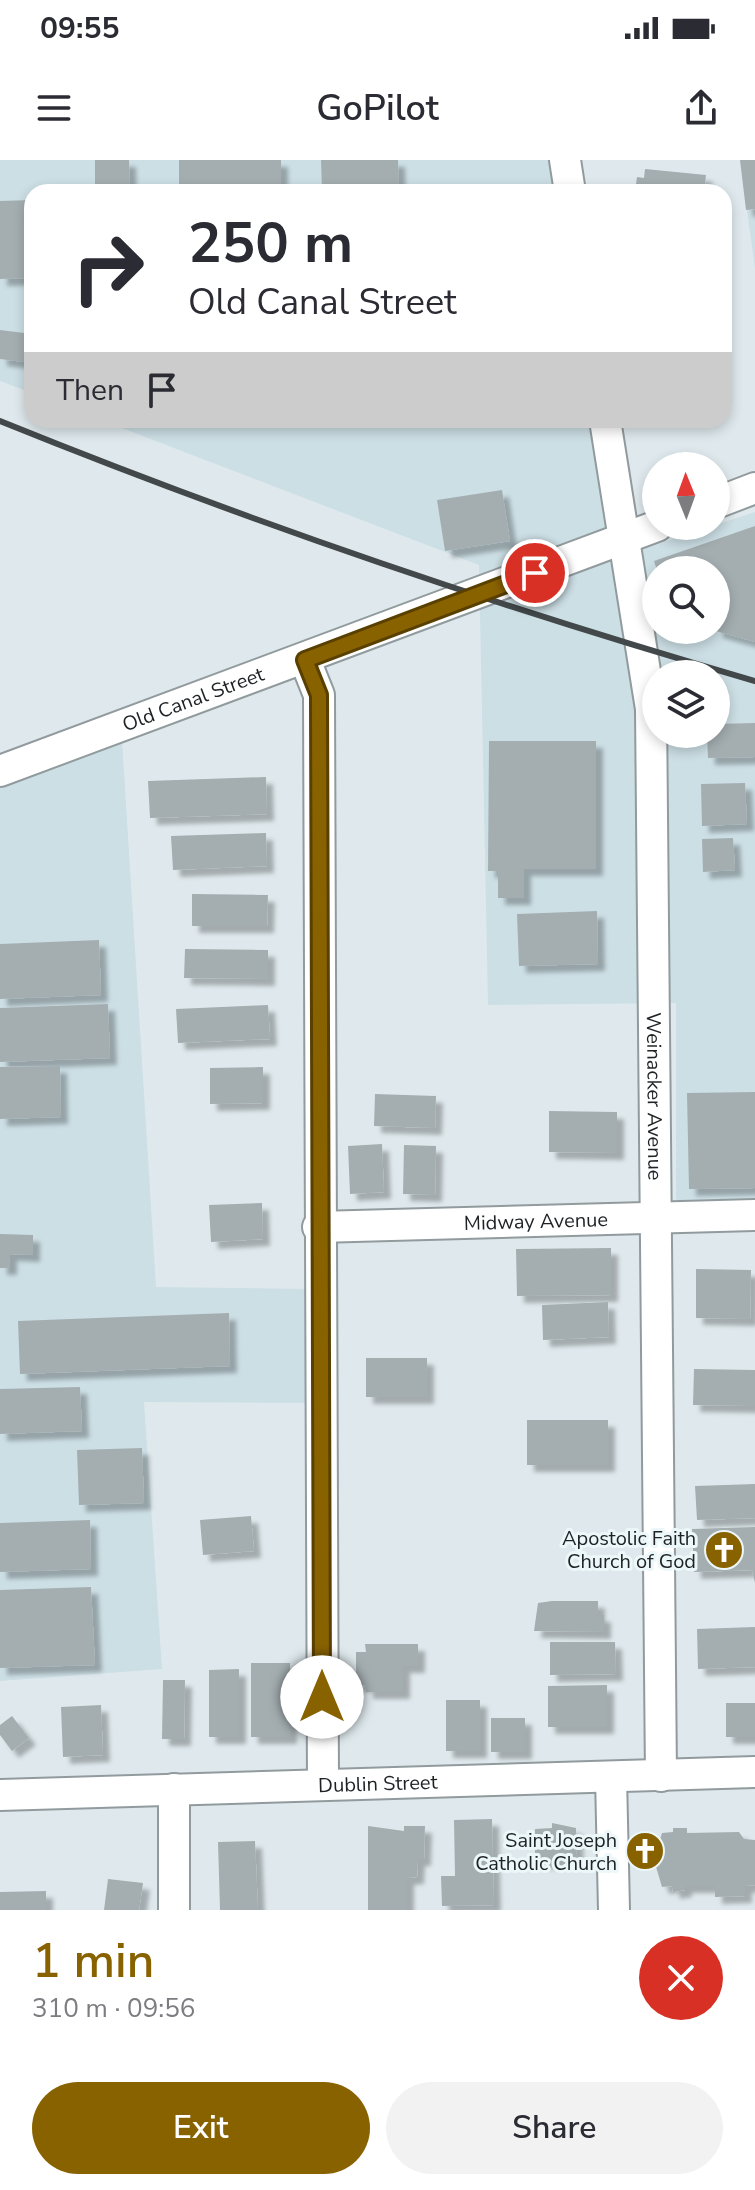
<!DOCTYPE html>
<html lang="en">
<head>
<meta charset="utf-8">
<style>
  :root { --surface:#fff; --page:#f2f2f3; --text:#2b2b33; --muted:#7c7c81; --accent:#896200 }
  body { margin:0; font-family:"Nunito Sans",sans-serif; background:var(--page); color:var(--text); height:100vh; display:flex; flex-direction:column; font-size:30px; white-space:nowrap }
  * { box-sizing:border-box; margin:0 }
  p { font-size:26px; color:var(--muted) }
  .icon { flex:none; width:44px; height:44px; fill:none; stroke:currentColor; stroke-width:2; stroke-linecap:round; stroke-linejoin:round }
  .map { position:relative; height:1750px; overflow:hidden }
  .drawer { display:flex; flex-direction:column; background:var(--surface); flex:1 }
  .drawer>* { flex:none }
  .hud { position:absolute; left:24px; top:24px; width:708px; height:244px; border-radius:24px; box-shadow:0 4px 12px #0003; background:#fff; color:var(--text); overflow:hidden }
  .needle { width:52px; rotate:359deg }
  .controls { position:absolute; left:642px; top:292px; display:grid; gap:16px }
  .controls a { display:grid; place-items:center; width:88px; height:88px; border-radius:50%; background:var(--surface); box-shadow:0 4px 12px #0003; font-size:40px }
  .pin { position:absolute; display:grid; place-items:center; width:68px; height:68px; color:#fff; margin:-34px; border:4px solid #fff; border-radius:50%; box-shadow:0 2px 8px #0007 }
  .me { position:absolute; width:88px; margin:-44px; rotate:0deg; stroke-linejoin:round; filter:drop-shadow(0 0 6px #0008) }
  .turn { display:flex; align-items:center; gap:28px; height:168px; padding:0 32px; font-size:36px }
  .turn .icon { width:104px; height:104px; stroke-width:2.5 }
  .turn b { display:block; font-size:56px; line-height:68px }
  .then { display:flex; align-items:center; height:76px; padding:0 32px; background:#0003; gap:16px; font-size:30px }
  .round { display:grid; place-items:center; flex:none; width:84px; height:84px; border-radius:42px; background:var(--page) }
  .overview { display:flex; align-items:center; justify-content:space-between; height:136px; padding:0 32px }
  h1 { font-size:48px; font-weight:600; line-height:60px; color:var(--accent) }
  .cta { display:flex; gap:16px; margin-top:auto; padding:16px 32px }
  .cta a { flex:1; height:92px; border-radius:48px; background:var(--accent); color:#fff; font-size:32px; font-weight:600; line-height:92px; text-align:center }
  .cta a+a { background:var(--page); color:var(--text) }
  .status { display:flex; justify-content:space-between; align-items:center; height:56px; padding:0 40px; background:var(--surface); direction:ltr }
  .status svg { height:22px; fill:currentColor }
  header { display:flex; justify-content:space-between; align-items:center; height:104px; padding:0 32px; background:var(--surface); font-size:36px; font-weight:600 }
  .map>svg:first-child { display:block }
  .built { fill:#ccdfe5; fill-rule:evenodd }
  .building { fill:#a4aeb1; filter:url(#shadow) }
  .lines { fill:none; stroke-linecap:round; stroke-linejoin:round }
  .minor-casing { stroke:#919b9e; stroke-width:34 }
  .minor { stroke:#fff; stroke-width:30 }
  .rail { stroke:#43494b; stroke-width:6 }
  .route-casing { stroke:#594000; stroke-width:20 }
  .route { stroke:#896200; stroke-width:14 }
  .labels { text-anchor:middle; stroke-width:6; stroke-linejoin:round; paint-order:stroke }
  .street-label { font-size:20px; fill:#1e2224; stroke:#ecf7fa }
  .poi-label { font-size:20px; fill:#1e2224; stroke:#ecf7fa; text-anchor:end }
</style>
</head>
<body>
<div class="status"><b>09:55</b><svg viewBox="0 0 49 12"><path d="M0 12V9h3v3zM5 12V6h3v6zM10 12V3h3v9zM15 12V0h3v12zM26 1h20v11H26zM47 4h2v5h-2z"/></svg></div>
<header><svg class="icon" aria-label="menu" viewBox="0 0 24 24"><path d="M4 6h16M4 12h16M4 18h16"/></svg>GoPilot<svg class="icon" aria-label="share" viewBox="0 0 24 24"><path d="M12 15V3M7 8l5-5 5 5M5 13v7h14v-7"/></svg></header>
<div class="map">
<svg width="755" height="1750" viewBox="0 0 755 1750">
  <defs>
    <filter id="shadow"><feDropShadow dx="7" dy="7" stdDeviation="2" flood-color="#0004"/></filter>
  </defs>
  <rect width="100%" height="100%" fill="#dfe9ed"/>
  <path class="built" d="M 0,0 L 550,0 L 555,32 L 32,32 L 32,233 L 0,221 Z
    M 755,34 L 755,109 L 745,35 Z
    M 101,260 L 591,260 L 614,399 L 755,352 L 755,1039 L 676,1043 L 676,843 L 488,845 L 479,405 ZM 656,410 L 716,410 L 716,470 L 656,470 ZM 656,514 L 716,514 L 716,574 L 656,574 Z
    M 122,580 L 156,1127 L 307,1129 L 309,1243 L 144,1242 L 162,1509 L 0,1521 L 0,625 Z"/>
  <path class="building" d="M 95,0 L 129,0 L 130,32 L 95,31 Z
    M 179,0 L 281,0 L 281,32 L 179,32 Z
    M 321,0 L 398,0 L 399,32 L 322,32 Z
    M 740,0 L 755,0 L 755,49 L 746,50 Z
    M 645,9 L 706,15 L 704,32 L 635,31 L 637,17 L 644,18 Z
    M 32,40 L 32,118 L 0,119 L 0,41 Z
    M 0,170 L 32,174 L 32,203 L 0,199 Z
    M 502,330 L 510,381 L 445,391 L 437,340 Z
    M 755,366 L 755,482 L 716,471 L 716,410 L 657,410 L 654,401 Z
    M 755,563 L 755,597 L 708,598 L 707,574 L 716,574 L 716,564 Z
    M 489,581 L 596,581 L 596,709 L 524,709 L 524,738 L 498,738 L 498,711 L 488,711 Z
    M 266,617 L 267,654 L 150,658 L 148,621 Z
    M 745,623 L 747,664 L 702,666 L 701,624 Z
    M 266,673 L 267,706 L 173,710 L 171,676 Z
    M 733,678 L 735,710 L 703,712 L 702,679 Z
    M 192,734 L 268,735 L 267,766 L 192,766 Z
    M 597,751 L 598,804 L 519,806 L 517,754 Z
    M 99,780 L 101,835 L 0,839 L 0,784 Z
    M 185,789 L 268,790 L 268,819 L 184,818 Z
    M 108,844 L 110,898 L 0,902 L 0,848 Z
    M 268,845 L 270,879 L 178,883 L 176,849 Z
    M 60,906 L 61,957 L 0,959 L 0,907 Z
    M 263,907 L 263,943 L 210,944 L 210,908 Z
    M 755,932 L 755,1028 L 689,1029 L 687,933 Z
    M 375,934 L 436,936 L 435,968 L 374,966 Z
    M 549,951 L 617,952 L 617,993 L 549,992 Z
    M 382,984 L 384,1032 L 350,1034 L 348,986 Z
    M 404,985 L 436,986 L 435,1035 L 403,1034 Z
    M 262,1043 L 263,1079 L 211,1082 L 209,1045 Z
    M 0,1074 L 33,1075 L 33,1095 L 10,1094 L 10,1108 L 0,1108 Z
    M 611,1088 L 611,1135 L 517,1136 L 516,1089 Z
    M 696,1109 L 751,1110 L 750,1159 L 696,1158 Z
    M 608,1142 L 609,1177 L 543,1180 L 542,1145 Z
    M 229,1153 L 230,1206 L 20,1214 L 18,1161 Z
    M 366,1198 L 427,1198 L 427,1237 L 366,1237 Z
    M 694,1209 L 755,1210 L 755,1246 L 693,1245 Z
    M 80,1227 L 82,1271 L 0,1274 L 0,1229 Z
    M 527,1260 L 608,1260 L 608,1305 L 527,1305 Z
    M 142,1288 L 144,1343 L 79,1345 L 77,1290 Z
    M 755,1324 L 755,1358 L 697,1360 L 695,1326 Z
    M 251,1356 L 254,1391 L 203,1395 L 200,1360 Z
    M 90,1360 L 91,1409 L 0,1412 L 0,1363 Z
    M 755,1367 L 755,1423 L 752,1410 L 694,1412 L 692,1369 Z
    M 91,1427 L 95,1505 L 0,1508 L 0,1430 Z
    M 552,1441 L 598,1441 L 598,1455 L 604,1455 L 604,1472 L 534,1471 L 538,1443 Z
    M 755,1467 L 755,1507 L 698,1509 L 697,1469 Z
    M 550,1482 L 615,1482 L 616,1514 L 550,1515 Z
    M 365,1484 L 418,1484 L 418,1506 L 403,1506 L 403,1532 L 366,1532 L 366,1525 L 356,1525 L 356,1492 L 366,1492 Z
    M 251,1503 L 290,1503 L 290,1577 L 251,1577 Z
    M 239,1509 L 239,1577 L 209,1577 L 209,1510 Z
    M 163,1520 L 185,1520 L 184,1579 L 162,1579 Z
    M 607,1525 L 607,1567 L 548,1567 L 548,1526 Z
    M 446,1540 L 480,1540 L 480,1591 L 446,1591 Z
    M 726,1543 L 755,1543 L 755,1577 L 726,1577 Z
    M 101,1545 L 103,1595 L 63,1597 L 61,1547 Z
    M 12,1556 L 29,1578 L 12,1591 L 0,1575 L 0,1565 Z
    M 491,1558 L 525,1558 L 525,1592 L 491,1592 Z
    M 492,1659 L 494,1745 L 442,1746 L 441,1716 L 455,1716 L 454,1660 Z
    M 552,1663 L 576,1668 L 577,1702 L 535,1702 L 535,1669 L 552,1668 Z
    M 368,1666 L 404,1671 L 404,1666 L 425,1666 L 424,1699 L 418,1699 L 417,1717 L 407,1718 L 407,1750 L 368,1750 Z
    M 673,1668 L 687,1668 L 687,1673 L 739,1672 L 744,1679 L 755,1680 L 755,1725 L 745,1726 L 745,1736 L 715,1737 L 715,1726 L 685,1726 L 685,1730 L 673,1732 L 672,1726 L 662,1727 L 654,1700 L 662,1673 L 673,1672 Z
    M 255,1681 L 258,1750 L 220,1750 L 218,1682 Z
    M 108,1719 L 143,1723 L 139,1750 L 104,1750 Z
    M 46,1731 L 46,1750 L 0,1750 L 0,1732 Z"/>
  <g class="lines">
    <g class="minor-casing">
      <g id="minor">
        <path d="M 565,0 L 570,32"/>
        <path id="s1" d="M 605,260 L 651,549 L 661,1616"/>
        <path d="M 716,343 L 755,328"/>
        <path d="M 305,500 L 319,535 L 323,1625"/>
        <path id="s2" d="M 0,611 L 657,366"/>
        <path id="s3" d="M 318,1067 L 755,1055"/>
        <path d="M 611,1617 L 614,1750"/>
        <path id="s4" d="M 0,1635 L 755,1612"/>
        <path d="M 174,1750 L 174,1629"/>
      </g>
    </g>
    <use href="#minor" class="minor"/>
    <path class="rail" d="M 0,261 C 247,361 499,447 755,521"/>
  </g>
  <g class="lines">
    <g class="route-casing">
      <path id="route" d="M 322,1537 L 319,535 L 305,500 L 535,413"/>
    </g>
    <use href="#route" class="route"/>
  </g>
  <defs>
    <g id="church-disc" transform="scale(2)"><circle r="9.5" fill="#896200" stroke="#ecf7fa"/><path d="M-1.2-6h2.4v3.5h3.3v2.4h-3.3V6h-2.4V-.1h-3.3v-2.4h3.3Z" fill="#fff"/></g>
  </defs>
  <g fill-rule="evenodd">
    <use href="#church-disc" x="724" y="1390"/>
    <use href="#church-disc" x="645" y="1691"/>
  </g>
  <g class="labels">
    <g class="street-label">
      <text dy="7" stroke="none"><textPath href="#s2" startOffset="206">Old Canal Street</textPath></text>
      <text dy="7" stroke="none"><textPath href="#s1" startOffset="680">Weinacker Avenue</textPath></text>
      <text dy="7" stroke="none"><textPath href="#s3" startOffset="218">Midway Avenue</textPath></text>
      <text dy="7" stroke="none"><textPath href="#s4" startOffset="378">Dublin Street</textPath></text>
    </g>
    <g class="poi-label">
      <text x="696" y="1385">Apostolic Faith<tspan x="696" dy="23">Church of God</tspan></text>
      <text x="617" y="1687">Saint Joseph<tspan x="617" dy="23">Catholic Church</tspan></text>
    </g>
  </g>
</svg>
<div class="controls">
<a><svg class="needle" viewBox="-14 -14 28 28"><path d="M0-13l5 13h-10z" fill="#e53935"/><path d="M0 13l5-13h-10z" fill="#7c7c81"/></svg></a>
<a><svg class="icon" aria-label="search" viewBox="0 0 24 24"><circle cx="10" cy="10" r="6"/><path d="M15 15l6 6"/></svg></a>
<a><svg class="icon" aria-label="layers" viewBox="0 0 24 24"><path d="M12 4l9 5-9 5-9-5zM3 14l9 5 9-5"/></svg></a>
</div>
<div class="pin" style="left:535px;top:413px;background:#d93025"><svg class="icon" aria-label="arrive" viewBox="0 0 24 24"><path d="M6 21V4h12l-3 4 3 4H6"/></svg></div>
<svg class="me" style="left:322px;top:1537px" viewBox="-20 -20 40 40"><circle r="19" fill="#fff"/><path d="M0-13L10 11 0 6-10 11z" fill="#896200"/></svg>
<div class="hud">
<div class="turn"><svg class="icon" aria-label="right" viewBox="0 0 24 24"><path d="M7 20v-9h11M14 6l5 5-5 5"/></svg><div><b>250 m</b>Old Canal Street</div></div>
<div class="then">Then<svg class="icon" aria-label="arrive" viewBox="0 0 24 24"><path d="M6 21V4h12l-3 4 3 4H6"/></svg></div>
</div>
</div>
<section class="drawer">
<div class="overview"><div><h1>1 min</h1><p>310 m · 09:56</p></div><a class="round" style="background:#d93025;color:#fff"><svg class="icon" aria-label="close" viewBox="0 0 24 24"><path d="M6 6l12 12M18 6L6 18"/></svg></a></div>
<div class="cta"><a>Exit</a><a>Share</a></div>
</section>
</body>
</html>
